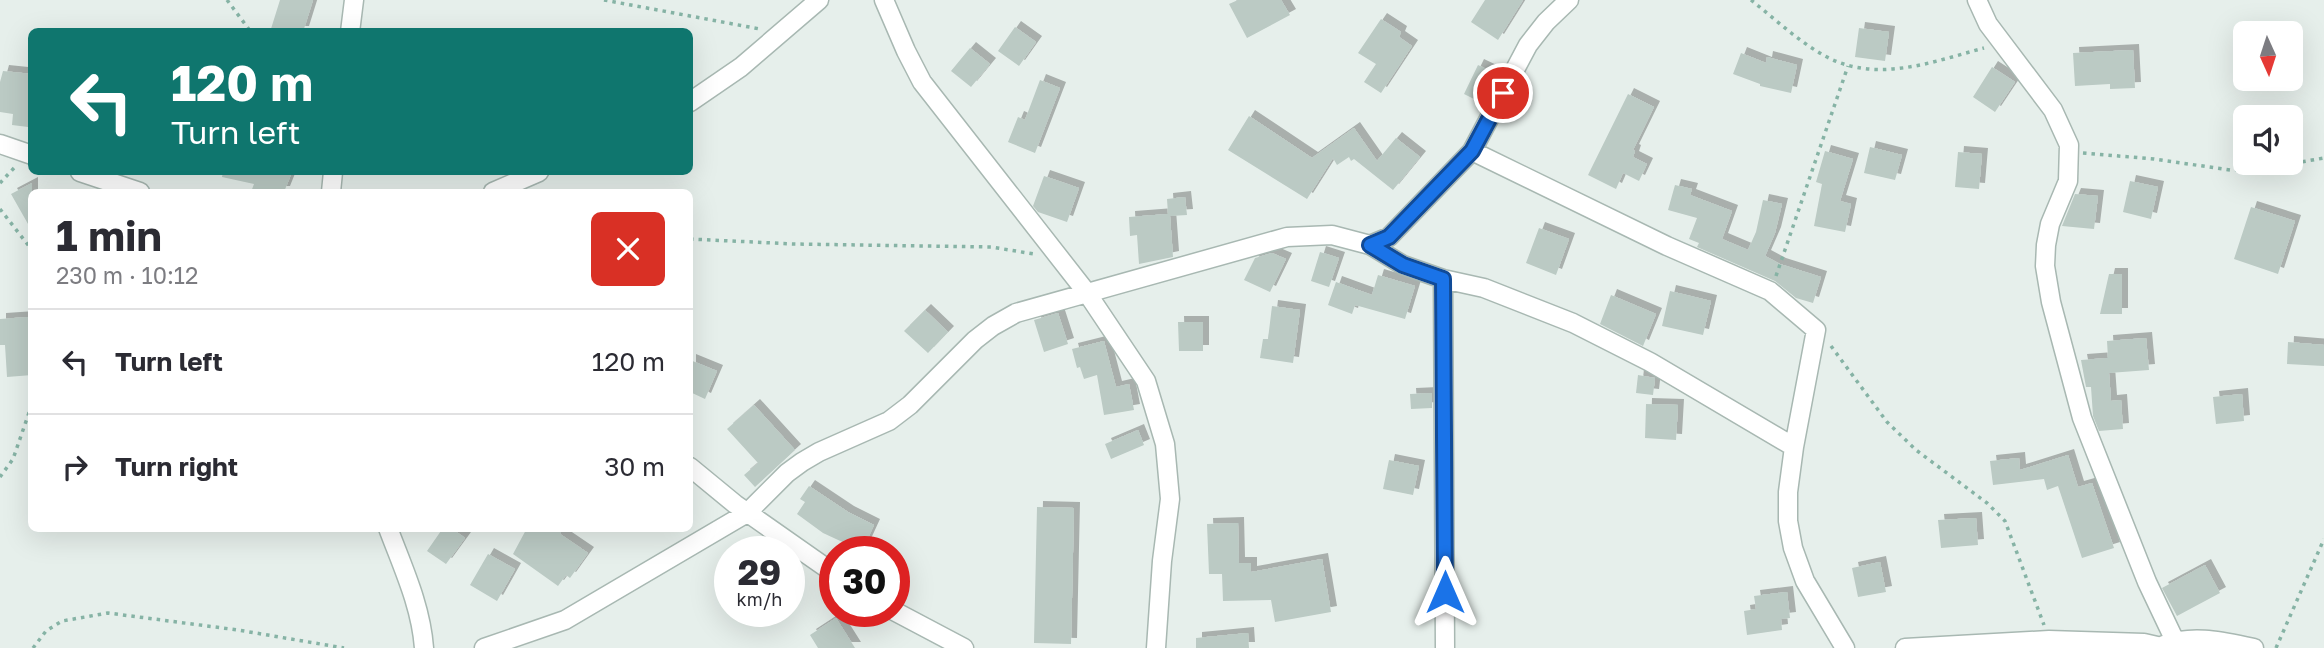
<!DOCTYPE html>
<html lang="en">
<head>
<meta charset="utf-8">
<style>
  :root { --surface:#fff; --page:#f2f2f3; --text:#2b2b33; --muted:#7c7c81; --line:#e1e1e2 }
  body { margin:0; font-family:"Golos Text",sans-serif; background:var(--page); color:var(--text); height:100vh; display:flex; flex-direction:column; font-size:26px; white-space:nowrap }
  * { box-sizing:border-box; margin:0 }
  p { font-size:23px; color:var(--muted) }
  .icon { flex:none; width:38px; height:38px; fill:none; stroke:currentColor; stroke-width:2; stroke-linecap:round; stroke-linejoin:round }
  .map { position:relative; flex:1; overflow:hidden }
  .side { position:absolute; left:28px; top:189px; width:665px; height:343px; display:flex; flex-direction:column; background:var(--surface); border-radius:10px; box-shadow:0 7px 28px #0002 }
  .side>* { flex:none }
  .guide { position:absolute; left:28px; top:28px; width:665px; height:147px; border-radius:10px; box-shadow:0 7px 28px #0002; background:#0f766e; color:#fff; overflow:hidden }
  .needle { width:46px; rotate:177deg }
  .controls { position:absolute; left:2233px; top:21px; display:grid; gap:14px }
  .controls a { display:grid; place-items:center; width:70px; height:70px; border-radius:10px; background:var(--surface); box-shadow:0 7px 28px #0002; font-size:35px }
  .speed { position:absolute; left:714px; top:536px; display:flex; gap:14px; font-size:35px; font-weight:700; text-align:center }
  .speed>* { display:grid; place-content:center; width:91px; height:91px; border-radius:50%; background:var(--surface); box-shadow:0 7px 28px #0002; line-height:1 }
  .speed small { font-size:18px; font-weight:400 }
  .speed .limit { border:10px solid #d22; background:#fff; color:#111 }
  .pin { position:absolute; display:grid; place-items:center; width:60px; height:60px; color:#fff; margin:-30px; border:4px solid #fff; border-radius:50%; box-shadow:0 2px 7px #0007 }
  .me { position:absolute; width:77px; margin:-38px; rotate:0deg; stroke-linejoin:round; filter:drop-shadow(0 0 5px #0008) }
  .turn { display:flex; align-items:center; gap:24px; height:147px; padding:0 28px; font-size:32px }
  .turn .icon { width:91px; height:91px; stroke-width:2.5 }
  .turn b { display:block; font-size:49px; line-height:60px }
  .round { display:grid; place-items:center; flex:none; width:74px; height:74px; border-radius:10px; background:var(--page) }
  .overview { display:flex; align-items:center; justify-content:space-between; height:119px; padding:0 28px }
  h1 { font-size:42px; font-weight:700; line-height:52px }
  ul { padding:0; list-style:none }
  li { display:flex; align-items:center; gap:21px; height:105px; padding:0 28px; border-top:2px solid var(--line) }
  li div { flex:1 }
  li b { display:block; font-size:26px }
  li em { font-style:normal }
  .map>svg:first-child { display:block }
  .building { fill:#bbcac4; filter:url(#shadow) }
  .lines { fill:none; stroke-linecap:round; stroke-linejoin:round }
  .minor-casing { stroke:#a8b8b2; stroke-width:21 }
  .path { stroke:#86b3a5; stroke-width:3.5; stroke-dasharray:3.5 5; stroke-linecap:butt }
  .minor { stroke:#fff; stroke-width:18 }
  .route-casing { stroke:#114b97; stroke-width:18 }
  .route { stroke:#1a73e8; stroke-width:12 }
</style>
</head>
<body>
<div class="map">
<svg width="2324" height="648" viewBox="0 0 2324 648">
  <defs>
    <filter id="shadow"><feDropShadow dx="6" dy="-6" stdDeviation="0" flood-color="#0004"/></filter>
  </defs>
  <rect width="100%" height="100%" fill="#e6efeb"/>
  <path class="building" d="M 280,0 L 313,0 L 303,32 L 270,32 Z
    M 1238,0 L 1281,0 L 1290,15 L 1247,38 L 1229,4 Z
    M 1485,0 L 1523,0 L 1498,40 L 1471,22 Z
    M 1381,19 L 1401,32 L 1399,37 L 1412,46 L 1381,93 L 1364,82 L 1376,64 L 1358,53 Z
    M 1015,27 L 1036,42 L 1019,66 L 998,51 Z
    M 1859,28 L 1889,32 L 1885,61 L 1855,57 Z
    M 970,48 L 990,64 L 971,87 L 951,71 Z
    M 2133,50 L 2135,88 L 2110,89 L 2110,84 L 2075,86 L 2073,53 Z
    M 1741,53 L 1766,63 L 1767,57 L 1797,65 L 1791,93 L 1760,86 L 1760,84 L 1733,74 Z
    M 1478,65 L 1499,75 L 1484,104 L 1464,94 Z
    M 1992,67 L 2015,82 L 1995,112 L 1973,97 Z
    M 3,71 L 32,74 L 32,103 L 28,127 L 12,125 L 13,114 L 0,112 L 0,82 Z
    M 1040,80 L 1060,88 L 1035,153 L 1008,142 L 1018,117 L 1025,120 Z
    M 1628,94 L 1654,107 L 1633,150 L 1635,151 L 1633,157 L 1647,164 L 1639,181 L 1623,173 L 1616,189 L 1588,175 Z
    M 1249,116 L 1312,158 L 1354,128 L 1377,161 L 1396,138 L 1420,157 L 1393,190 L 1354,159 L 1351,161 L 1349,157 L 1337,165 L 1333,158 L 1307,199 L 1228,150 Z
    M 1870,147 L 1902,155 L 1895,180 L 1864,173 Z
    M 1825,151 L 1853,159 L 1840,201 L 1851,204 L 1845,232 L 1814,226 L 1822,184 L 1816,182 Z
    M 1958,152 L 1982,154 L 1979,189 L 1955,187 Z
    M 223,172 L 292,172 L 284,192 L 251,192 L 254,184 L 222,177 Z
    M 1044,176 L 1079,188 L 1067,222 L 1038,212 L 1033,206 Z
    M 2130,181 L 2158,187 L 2151,219 L 2123,212 Z
    M 32,183 L 32,231 L 11,194 Z
    M 1675,185 L 1692,189 L 1690,195 L 1732,211 L 1722,239 L 1748,250 L 1756,232 L 1763,200 L 1782,204 L 1775,233 L 1765,256 L 1780,264 L 1821,277 L 1813,303 L 1796,298 L 1775,281 L 1697,247 L 1699,243 L 1689,239 L 1697,218 L 1668,210 Z
    M 2075,194 L 2098,196 L 2094,229 L 2062,226 Z
    M 1185,197 L 1187,215 L 1170,216 L 1173,257 L 1139,264 L 1137,235 L 1130,236 L 1129,217 L 1168,214 L 1167,199 Z
    M 2251,207 L 2295,221 L 2278,274 L 2234,259 Z
    M 1539,228 L 1569,239 L 1556,275 L 1526,263 Z
    M 1320,252 L 1339,258 L 1329,287 L 1311,281 Z
    M 1272,253 L 1286,259 L 1270,292 L 1244,280 L 1255,258 Z
    M 2109,274 L 2122,274 L 2122,314 L 2100,314 Z
    M 1378,275 L 1415,286 L 1405,319 L 1355,305 L 1352,314 L 1328,305 L 1336,282 L 1372,295 Z
    M 1670,291 L 1711,301 L 1703,335 L 1662,326 Z
    M 1611,295 L 1656,314 L 1643,346 L 1600,324 Z
    M 1272,306 L 1300,310 L 1293,363 L 1260,358 L 1263,339 L 1268,339 Z
    M 925,310 L 948,332 L 928,353 L 904,331 Z
    M 1058,313 L 1068,344 L 1044,352 L 1034,320 Z
    M 29,317 L 32,375 L 7,377 L 5,345 L 0,345 L 0,319 Z
    M 1178,322 L 1203,322 L 1203,351 L 1179,351 Z
    M 2146,338 L 2149,370 L 2109,373 L 2111,401 L 2121,400 L 2123,429 L 2099,431 L 2093,416 L 2091,387 L 2086,387 L 2081,360 L 2108,358 L 2107,341 Z
    M 1104,341 L 1116,387 L 1129,384 L 1134,410 L 1104,415 L 1097,375 L 1084,379 L 1080,367 L 1077,368 L 1072,349 Z
    M 2288,342 L 2324,345 L 2324,366 L 2287,364 Z
    M 690,360 L 717,371 L 705,399 L 690,392 Z
    M 1638,375 L 1655,378 L 1653,395 L 1636,393 Z
    M 1432,393 L 1432,408 L 1411,409 L 1410,394 Z
    M 2242,394 L 2244,421 L 2216,424 L 2213,397 Z
    M 1646,404 L 1678,405 L 1676,440 L 1645,438 Z
    M 754,405 L 795,450 L 755,487 L 744,475 L 758,463 L 727,429 Z
    M 1138,430 L 1144,445 L 1111,459 L 1105,444 Z
    M 2068,455 L 2078,487 L 2092,483 L 2114,548 L 2082,558 L 2058,486 L 2047,490 L 2044,479 L 1993,485 L 1990,461 L 2019,458 L 2020,470 Z
    M 1389,460 L 1419,466 L 1413,495 L 1383,489 Z
    M 809,486 L 848,512 L 874,525 L 862,551 L 823,533 L 797,514 L 805,502 L 800,499 Z
    M 1037,507 L 1074,508 L 1071,644 L 1034,643 Z
    M 1976,518 L 1978,545 L 1941,548 L 1938,520 Z
    M 1238,523 L 1239,563 L 1251,563 L 1251,572 L 1322,559 L 1331,612 L 1275,622 L 1271,600 L 1223,601 L 1222,574 L 1209,574 L 1207,524 Z
    M 443,528 L 451,528 L 465,538 L 446,564 L 427,551 Z
    M 527,528 L 563,528 L 560,534 L 588,553 L 570,578 L 566,575 L 558,586 L 513,554 Z
    M 488,554 L 515,569 L 497,601 L 470,585 Z
    M 1880,562 L 1886,592 L 1858,597 L 1852,568 Z
    M 2205,565 L 2220,593 L 2177,616 L 2162,588 Z
    M 1787,592 L 1790,618 L 1781,619 L 1782,630 L 1747,635 L 1744,611 L 1756,609 L 1754,596 Z
    M 836,618 L 855,648 L 818,648 L 810,635 Z
    M 1248,633 L 1249,648 L 1196,648 L 1196,638 Z"/>
  <g class="lines">
    <g class="minor-casing">
      <path id="minor" d="M 884,0 L 906,51 L 922,82 L 1087,293 L 1146,381 L 1165,444 L 1170,499 L 1162,561 L 1156,648
        M 1977,0 L 1988,24 L 2053,110 L 2069,145 L 2068,181 L 2050,224 L 2046,245 L 2045,266 L 2051,302 L 2082,418 L 2147,582 L 2175,641
        M 350,32 L 354,0
        M 690,102 L 741,67 L 819,0
        M 0,144 L 32,155
        M 1472,151 L 1667,246 L 1770,291 L 1816,330 L 1794,447 L 1788,492 L 1788,521 L 1793,548 L 1805,581 L 1845,648
        M 80,172 L 140,192
        M 331,192 L 333,172
        M 493,192 L 539,172
        M 1370,245 L 1403,265 L 1443,279 L 1484,288 L 1573,323 L 1650,362 L 1794,447
        M 1443,279 L 1445,648
        M 690,467 L 735,504 L 835,574
        M 388,528 C 403,568 421,606 424,648
        M 894,611 L 964,648
        M 2164,645 C 2194,634 2224,642 2254,648
        M 484,648 L 565,620 L 747,513 L 787,473 L 802,462 L 819,452 L 889,421 L 910,405 L 975,340 L 993,326 L 1016,313 L 1287,237 L 1332,235 L 1370,245 L 1389,237 L 1472,151 L 1528,45 L 1546,22 L 1569,0
        M 1905,648 L 2049,640 L 2144,643 L 2166,648"/>
    </g>
    <path class="path" d="M 227,0 L 251,32
      M 604,0 L 760,29
      M 1751,0 C 1775,19 1798,41 1825,56 C 1876,84 1932,62 1984,48
      M 2083,153 L 2154,159 L 2230,170 L 2255,170 L 2324,158
      M 0,183 L 14,168
      M 0,209 L 32,250
      M 690,239 L 794,244 L 991,247 L 1034,254
      M 1776,276 L 1848,66
      M 1831,346 L 1887,422 L 1916,450 L 1987,503 L 2005,521 L 2044,625
      M 0,477 L 13,459 L 32,404
      M 33,648 L 46,631 L 62,621 L 108,613 L 238,630 L 344,648
      M 2276,648 L 2324,539"/>
    <use href="#minor" class="minor"/>
  </g>
  <g class="lines">
    <g class="route-casing">
      <path id="route" d="M 1445,592 L 1443,279 L 1403,265 L 1370,245 L 1389,237 L 1472,151 L 1503,93"/>
    </g>
    <use href="#route" class="route"/>
  </g>
</svg>
<div class="controls">
<a><svg class="needle" viewBox="-14 -14 28 28"><path d="M0-13l5 13h-10z" fill="#e53935"/><path d="M0 13l5-13h-10z" fill="#7c7c81"/></svg></a>
<a><svg class="icon" aria-label="sound" viewBox="0 0 24 24"><path d="M4 9h4l5-4v14l-5-4H4zM17 9q2 3 0 6"/></svg></a>
</div>
<div class="speed"><div>29<small>km/h</small></div><div class="limit">30</div></div>
<div class="pin" style="left:1503px;top:93px;background:#d93025"><svg class="icon" aria-label="arrive" viewBox="0 0 24 24"><path d="M6 21V4h12l-3 4 3 4H6"/></svg></div>
<svg class="me" style="left:1445px;top:592px" viewBox="-20 -20 40 40"><path d="M0-17L14 15 0 8-14 15z" fill="#1a73e8" stroke="#fff" stroke-width="4"/></svg>
<div class="guide">
<div class="turn"><svg class="icon" aria-label="left" viewBox="0 0 24 24"><path d="M17 20v-9H6M10 6l-5 5 5 5"/></svg><div><b>120 m</b>Turn left</div></div>
</div>
<section class="side">
<div class="overview"><div><h1>1 min</h1><p>230 m · 10:12</p></div><a class="round" style="background:#d93025;color:#fff"><svg class="icon" aria-label="close" viewBox="0 0 24 24"><path d="M6 6l12 12M18 6L6 18"/></svg></a></div>
<ul>
<li><svg class="icon" aria-label="left" viewBox="0 0 24 24"><path d="M17 20v-9H6M10 6l-5 5 5 5"/></svg><div><b>Turn left</b></div><em>120 m</em></li>
<li><svg class="icon" aria-label="right" viewBox="0 0 24 24"><path d="M7 20v-9h11M14 6l5 5-5 5"/></svg><div><b>Turn right</b></div><em>30 m</em></li>
</ul>
</section>
</div>
</body>
</html>
